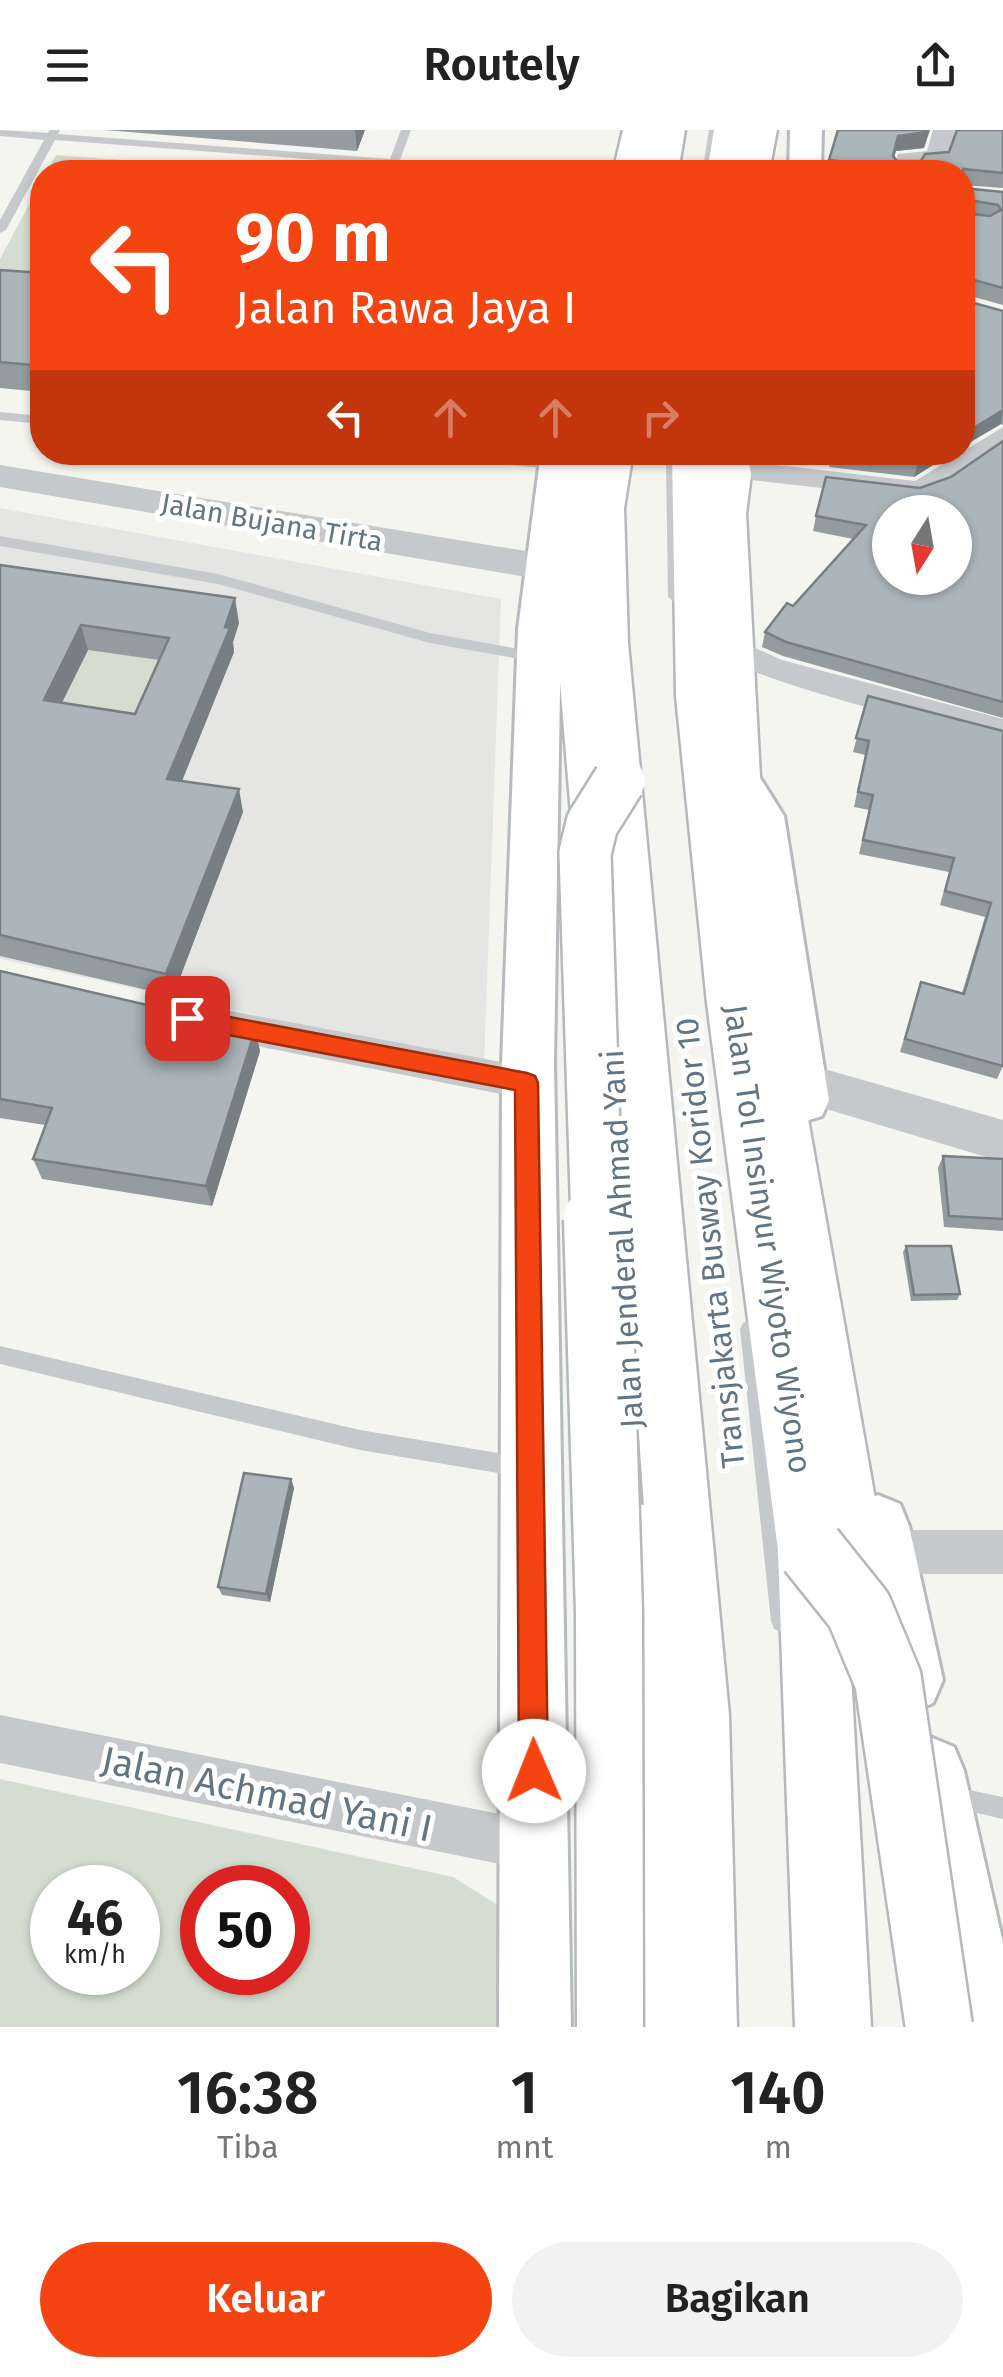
<!DOCTYPE html>
<html lang="id">
<head>
<meta charset="utf-8">
<style>
  :root { --surface:#fff; --page:#f2f2f2; --text:#222; --muted:#767676; --accent:#f44411 }
  body { margin:0; font-family:"Fira Sans",sans-serif; background:var(--page); color:var(--text); height:100vh; display:flex; flex-direction:column; font-size:38px; white-space:nowrap }
  * { box-sizing:border-box; margin:0 }
  p { font-size:32px; color:var(--muted) }
  .icon { flex:none; width:55px; height:55px; fill:none; stroke:currentColor; stroke-width:2; stroke-linecap:round; stroke-linejoin:round }
  .map { position:relative; height:1897px; overflow:hidden }
  .details { display:flex; flex-direction:column; background:var(--surface); flex:1 }
  .details>* { flex:none }
  .banner { position:absolute; left:30px; top:30px; width:945px; height:305px; border-radius:40px; box-shadow:0 2px 8px #0004; background:#f44411; color:#fff; overflow:hidden }
  .needle { width:65px; rotate:191deg }
  .buttons { position:absolute; left:872px; top:365px; display:grid; gap:20px }
  .buttons a { display:grid; place-items:center; width:100px; height:100px; border-radius:50%; background:var(--surface); box-shadow:0 2px 8px #0004; font-size:50px }
  .speed { position:absolute; left:30px; top:1735px; display:flex; gap:20px; font-size:50px; font-weight:700; text-align:center }
  .speed>* { display:grid; place-content:center; width:130px; height:130px; border-radius:50%; background:var(--surface); box-shadow:0 2px 8px #0004; line-height:1 }
  .speed small { font-size:25px; font-weight:400 }
  .speed .limit { border:15px solid #d22; background:#fff; color:#111 }
  .pin { position:absolute; display:grid; place-items:center; width:85px; height:85px; color:#fff; margin:-42px; border-radius:20px; box-shadow:0 5px 15px #0006 }
  .me { position:absolute; width:110px; margin:-55px; rotate:359deg; stroke-linejoin:round; filter:drop-shadow(0 0 8px #0008) }
  .turn { display:flex; align-items:center; gap:35px; height:210px; padding:0 40px; font-size:45px }
  .turn .icon { width:130px; height:130px; stroke-width:2.5 }
  .turn b { display:block; font-size:70px; line-height:85px }
  .lanes { display:flex; align-items:center; height:95px; padding:0 40px; background:#0003; justify-content:center; gap:50px; direction:ltr }
  .lanes .off { opacity:.35 }
  .eta { display:flex; justify-content:space-evenly; align-items:center; height:170px; text-align:center }
  .eta b { font-size:60px; font-weight:600; line-height:70px }
  .primary-button { display:flex; gap:20px; margin-top:auto; padding:20px 40px }
  .primary-button a { flex:1; height:115px; border-radius:60px; background:var(--accent); color:#fff; font-size:40px; font-weight:600; line-height:115px; text-align:center }
  .primary-button a+a { background:var(--page); color:var(--text) }
  header { display:flex; justify-content:space-between; align-items:center; height:130px; padding:0 40px; background:var(--surface); font-size:45px; font-weight:600 }
  .map>svg:first-child { display:block }
  .built { fill:#e5e6e4 }
  .green { fill:#d5ddd1; fill-rule:evenodd }
  .lines { fill:none; stroke-linecap:round; stroke-linejoin:round }
  .secondary-casing { stroke:#b5bbbf; stroke-width:6 }
  .trunk-casing { stroke:#b5b9bc; stroke-width:5 }
  .motorway-casing { stroke:#b5b9bc; stroke-width:5 }
  .service { fill:#c6c9cc; fill-rule:evenodd }
  .minor { fill:#c6c9cc; fill-rule:evenodd }
  .tertiary { fill:#c6c9cc; fill-rule:evenodd }
  .secondary { fill:#fff; fill-rule:evenodd }
  .trunk { fill:#fff; fill-rule:evenodd }
  .motorway { fill:#fff; fill-rule:evenodd }
  .motorway-bridge-far1-casing { stroke:#b5b9bc; stroke-width:56; stroke-linecap:butt }
  .motorway-bridge-casing { stroke:#b5b9bc; stroke-width:71; stroke-linecap:butt }
  .motorway-bridge-far1 { stroke:#fff; stroke-width:51 }
  .motorway-bridge { stroke:#fff; stroke-width:66 }
  .wall { fill:#949c9f; fill-rule:evenodd }
  .shaded-wall { fill:#787f82 }
  .building { fill:#acb5b9; stroke:#787f82; stroke-width:2.5; fill-rule:evenodd }
  .route { fill:#f44411; stroke:#9f2c0b; stroke-width:2.5 }
  .labels { text-anchor:middle; stroke-width:10; stroke-linejoin:round; paint-order:stroke }
  .far-street-label { font-size:28px; fill:#617584; stroke:#fff }
  .street-label { font-size:32px; fill:#617584; stroke:#fff }
  .near-street-label { font-size:38px; fill:#617584; stroke:#fff }
</style>
</head>
<body>
<header><svg class="icon" aria-label="menu" viewBox="0 0 24 24"><path d="M4 6h16M4 12h16M4 18h16"/></svg>Routely<svg class="icon" aria-label="share" viewBox="0 0 24 24"><path d="M12 15V3M7 8l5-5 5 5M5 13v7h14v-7"/></svg></header>
<div class="map">
<svg width="1003" height="1897" viewBox="0 0 1003 1897">
  <rect width="100%" height="100%" fill="#f5f5f0"/>
  <path class="built" d="M 0,378 L 501,469 L 484,935 L 0,829 Z"/>
  <path class="green" d="M 56,25 L 285,42 L 46,42 Z
    M 42,50 L 42,143 L 0,140 L 0,129 Z
    M 88,520 L 174,532 L 141,608 L 51,594 Z
    M 0,1649 L 453,1747 L 499,1776 L 517,1897 L 0,1897 ZM 52,1758 L 138,1758 L 138,1842 L 52,1842 ZM 202,1758 L 288,1758 L 288,1842 L 202,1842 Z"/>
  <g class="lines">
    <g class="secondary-casing">
      <path id="secondary" d="M 790,0 L 822,0 L 821,42 L 789,42 Z
        M 541,322 L 581,322 L 561,499 L 554,934 L 571,1897 L 499,1897 L 502,934 L 518,499 Z
        M 736,630 L 752,635 L 784,686 L 829,970 L 822,986 L 803,992 L 784,986 L 777,970 L 738,688 L 713,647 L 720,635 Z
        M 878,1365 L 900,1374 L 909,1396 L 943,1550 L 933,1573 L 910,1583 L 887,1573 L 877,1550 L 847,1396 L 856,1374 Z
        M 930,1607 L 954,1617 L 964,1641 L 1003,1813 L 1003,1897 L 950,1897 L 896,1641 L 906,1617 Z"/>
    </g>
    <g class="trunk-casing">
      <path id="trunk" d="M 623,0 L 657,0 L 647,42 L 613,42 Z
        M 743,0 L 777,0 L 769,42 L 735,42 Z
        M 568,322 L 610,322 L 602,504 L 624,720 L 617,733 L 599,739 L 581,733 L 574,720 L 556,504 Z
        M 705,322 L 747,322 L 751,344 L 746,384 L 760,647 L 755,688 L 896,1488 L 887,1512 L 863,1521 L 839,1512 L 830,1488 L 705,688 L 712,647 L 705,517 L 704,384 L 709,344 Z
        M 638,1373 L 661,1382 L 671,1405 L 680,1544 L 692,1897 L 616,1897 L 612,1544 L 605,1405 L 615,1382 Z"/>
    </g>
    <g class="motorway-casing">
      <path id="motorway" d="M 651,0 L 685,0 L 678,42 L 644,42 Z
        M 714,0 L 748,0 L 741,42 L 707,42 Z
        M 591,322 L 633,322 L 624,378 L 628,513 L 729,1585 L 737,1897 L 661,1897 L 659,1585 L 582,513 L 582,378 Z
        M 672,322 L 714,322 L 722,566 L 761,873 L 844,1420 L 871,1897 L 795,1897 L 778,1420 L 707,873 L 676,566 Z"/>
    </g>
    <path class="service" d="M 0,0 L 48,3 L 50,0 L 60,0 L 58,4 L 390,29 L 401,0 L 411,0 L 400,30 L 522,39 L 528,42 L 484,42 L 398,36 L 395,42 L 385,42 L 387,35 L 55,10 L 6,100 L 0,103 L 0,90 L 44,10 L 0,6 Z
      M 709,0 L 719,0 L 713,42 L 702,42 Z
      M 0,282 L 42,286 L 42,294 L 0,290 Z
      M 387,322 L 452,322 L 559,331 L 566,335 L 559,339 L 393,326 Z
      M 673,329 L 680,333 L 682,467 L 675,472 L 668,467 L 666,333 Z
      M 0,406 L 218,444 L 430,503 L 536,522 L 543,527 L 536,532 L 430,513 L 218,454 L 0,416 Z
      M 750,1190 L 757,1193 L 760,1199 L 793,1491 L 790,1499 L 782,1502 L 774,1499 L 771,1491 L 740,1199 L 743,1193 Z
      M 0,1216 L 360,1300 L 522,1327 L 529,1330 L 532,1337 L 529,1344 L 522,1347 L 360,1320 L 0,1234 Z
      M 950,1656 L 1003,1667 L 1003,1689 L 942,1675 L 939,1667 L 942,1659 Z"/>
    <path class="minor" d="M 933,0 L 957,0 L 945,33 L 918,36 L 918,42 L 894,42 L 898,24 L 927,21 Z
      M 1003,297 L 1003,319 L 946,359 L 917,369 L 734,348 L 724,345 L 720,339 L 724,333 L 734,330 L 915,351 Z
      M 728,506 L 782,530 L 1003,589 L 1003,613 C 955,599 732,549 712,517 L 717,509 Z
      M 205,876 L 527,937 L 540,942 L 546,953 L 540,964 L 527,969 L 205,906 L 192,902 L 187,891 L 192,880 Z
      M 883,1400 L 1003,1400 L 1003,1444 L 883,1444 L 867,1438 L 861,1422 L 867,1406 Z
      M 0,1585 L 535,1691 L 552,1699 L 560,1716 L 552,1733 L 535,1741 L 0,1633 Z"/>
    <path class="tertiary" d="M 0,335 L 544,424 L 557,428 L 563,437 L 557,446 L 544,450 L 0,357 Z
      M 800,932 L 1003,990 L 1003,1032 L 783,966 L 776,952 L 783,938 Z"/>
    <use href="#secondary" class="secondary"/>
    <use href="#trunk" class="trunk"/>
    <use href="#motorway" class="motorway"/>
    <g class="motorway-bridge-far1-casing">
      <path id="motorway-bridge-far1" d="M 597,1092 L 585,723 L 592,694 L 619,651"/>
    </g>
    <g class="motorway-bridge-casing">
      <path id="motorway-bridge" d="M 597,1089 L 609,1482 L 610,1897
        M 811,1420 L 859,1480 L 888,1550 L 939,1897"/>
    </g>
    <use href="#motorway-bridge-far1" class="motorway-bridge-far1"/>
    <use href="#motorway-bridge" class="motorway-bridge"/>
  </g>
  <path class="wall" d="M 105,0 L 365,0 L 357,21 Z
    M 838,0 L 924,18 L 896,21 L 894,27 L 897,31 L 921,31 L 949,22 L 1003,0 L 1003,58 L 963,55 L 963,58 L 1003,62 L 1003,175 L 963,164 L 963,170 L 1003,181 L 1003,295 L 1001,294 L 962,317 L 962,42 L 827,42 Z
    M 0,140 L 42,143 L 42,262 L 0,258 Z
    M 1003,311 L 1003,588 L 783,526 L 762,517 L 765,502 L 793,476 L 853,409 L 813,401 L 816,386 L 920,358 L 951,347 Z
    M 832,322 L 954,322 L 914,347 L 829,337 Z
    M 0,435 L 239,493 L 233,512 L 234,522 L 182,651 L 243,682 L 173,866 L 0,826 ZM 88,520 L 159,530 L 135,584 L 62,573 Z
    M 868,566 L 1003,601 L 1003,936 L 997,949 L 900,922 L 921,852 L 962,863 L 985,787 L 940,775 L 949,742 L 859,724 L 869,680 L 854,677 L 865,625 L 853,622 Z
    M 0,841 L 255,900 L 260,921 L 212,1076 L 42,1049 L 33,1029 L 45,995 L 0,988 Z
    M 943,1026 L 1003,1029 L 1003,1101 L 944,1097 L 938,1038 Z
    M 906,1116 L 960,1164 L 957,1170 L 911,1171 L 903,1122 Z
    M 291,1349 L 294,1358 L 270,1472 L 222,1465 L 218,1457 Z"/>
  <path class="shaded-wall" d="M 355,0 L 365,0 L 357,21 Z
    M 930,0 L 924,18 L 896,21 L 890,41 L 898,6 Z
    M 1003,280 L 1001,294 L 962,317 L 962,305 Z
    M 933,322 L 954,322 L 914,347 L 918,332 Z
    M 235,468 L 239,493 L 233,512 L 234,522 L 173,673 L 167,649 Z
    M 81,495 L 88,520 L 51,594 L 44,570 Z
    M 239,659 L 243,682 L 173,866 L 166,844 Z
    M 255,900 L 260,921 L 212,1076 L 206,1056 Z
    M 291,1349 L 294,1358 L 270,1472 L 266,1464 Z"/>
  <path class="building" d="M 838,0 L 928,0 L 927,2 L 898,6 L 893,26 L 897,31 L 921,31 L 925,24 L 949,22 L 957,0 L 1003,0 L 1003,43 L 963,39 L 963,58 L 1003,62 L 1003,158 L 967,148 L 962,151 L 962,42 L 865,42 L 868,35 L 829,30 ZM 963,69 L 998,75 L 1001,80 L 990,86 L 965,83 Z
    M 0,140 L 42,143 L 42,236 L 0,232 Z
    M 962,162 L 963,170 L 1003,181 L 1003,280 L 962,305 Z
    M 1003,311 L 1003,572 L 786,512 L 765,502 L 787,473 L 793,476 L 866,395 L 816,386 L 826,347 L 920,358 L 951,347 ZM 890,382 L 955,382 L 955,448 L 890,448 Z
    M 836,322 L 933,322 L 918,332 Z
    M 0,435 L 235,468 L 225,497 L 230,498 L 167,649 L 239,659 L 166,844 L 0,805 ZM 81,495 L 169,508 L 135,584 L 44,570 Z
    M 868,566 L 1003,601 L 1003,936 L 905,909 L 921,852 L 964,864 L 991,773 L 945,761 L 954,728 L 863,710 L 873,665 L 858,662 L 869,611 L 856,608 Z
    M 0,841 L 255,900 L 206,1056 L 33,1029 L 52,978 L 0,969 Z
    M 943,1026 L 1003,1029 L 1003,1089 L 949,1086 Z
    M 906,1116 L 951,1116 L 960,1164 L 914,1165 Z
    M 244,1343 L 291,1349 L 266,1464 L 218,1457 Z"/>
  <path class="route" d="M 187,879 L 527,943 L 535,946 L 538,953 L 548,1641 L 544,1651 L 534,1655 L 523,1651 L 519,1641 L 515,960 L 187,897 L 176,888 Z"/>
  <g class="labels">
    <g class="far-street-label">
      <text transform="translate(272 392) rotate(10)" y="10">Jalan Bujana Tirta</text>
    </g>
    <g class="street-label">
      <text transform="translate(622 1109) rotate(-93)" y="11">Jalan Jenderal Ahmad Yani</text>
      <text transform="translate(768 1109) rotate(82)" y="11">Jalan Tol Insinyur Wiyoto Wiyono</text>
      <text transform="translate(710 1113) rotate(-96)" y="11">Transjakarta Busway Koridor 10</text>
    </g>
    <g class="near-street-label">
      <text transform="translate(267 1664) rotate(12)" y="13">Jalan Achmad Yani I</text>
    </g>
  </g>
</svg>
<div class="buttons">
<a><svg class="needle" viewBox="-14 -14 28 28"><path d="M0-13l5 13h-10z" fill="#e53935"/><path d="M0 13l5-13h-10z" fill="#767676"/></svg></a>
</div>
<div class="speed"><div>46<small>km/h</small></div><div class="limit">50</div></div>
<div class="pin" style="left:187px;top:888px;background:#d93025"><svg class="icon" aria-label="arrive" viewBox="0 0 24 24"><path d="M6 21V4h12l-3 4 3 4H6"/></svg></div>
<svg class="me" style="left:534px;top:1641px" viewBox="-20 -20 40 40"><circle r="19" fill="#fff"/><path d="M0-13L10 11 0 6-10 11z" fill="#f44411"/></svg>
<div class="banner">
<div class="turn"><svg class="icon" aria-label="left" viewBox="0 0 24 24"><path d="M17 20v-9H6M10 6l-5 5 5 5"/></svg><div><b>90 m</b>Jalan Rawa Jaya I</div></div>
<div class="lanes"><svg class="icon" aria-label="left" viewBox="0 0 24 24"><path d="M17 20v-9H6M10 6l-5 5 5 5"/></svg><svg class="icon off" aria-label="ahead" viewBox="0 0 24 24"><path d="M12 20V5M6 11l6-6 6 6"/></svg><svg class="icon off" aria-label="ahead" viewBox="0 0 24 24"><path d="M12 20V5M6 11l6-6 6 6"/></svg><svg class="icon off" aria-label="right" viewBox="0 0 24 24"><path d="M7 20v-9h11M14 6l5 5-5 5"/></svg></div>
</div>
</div>
<section class="details">
<div class="eta">
<div><b>16:38</b><p>Tiba</p></div>
<div><b>1</b><p>mnt</p></div>
<div><b>140</b><p>m</p></div>
</div>
<div class="primary-button"><a>Keluar</a><a>Bagikan</a></div>
</section>
</body>
</html>
